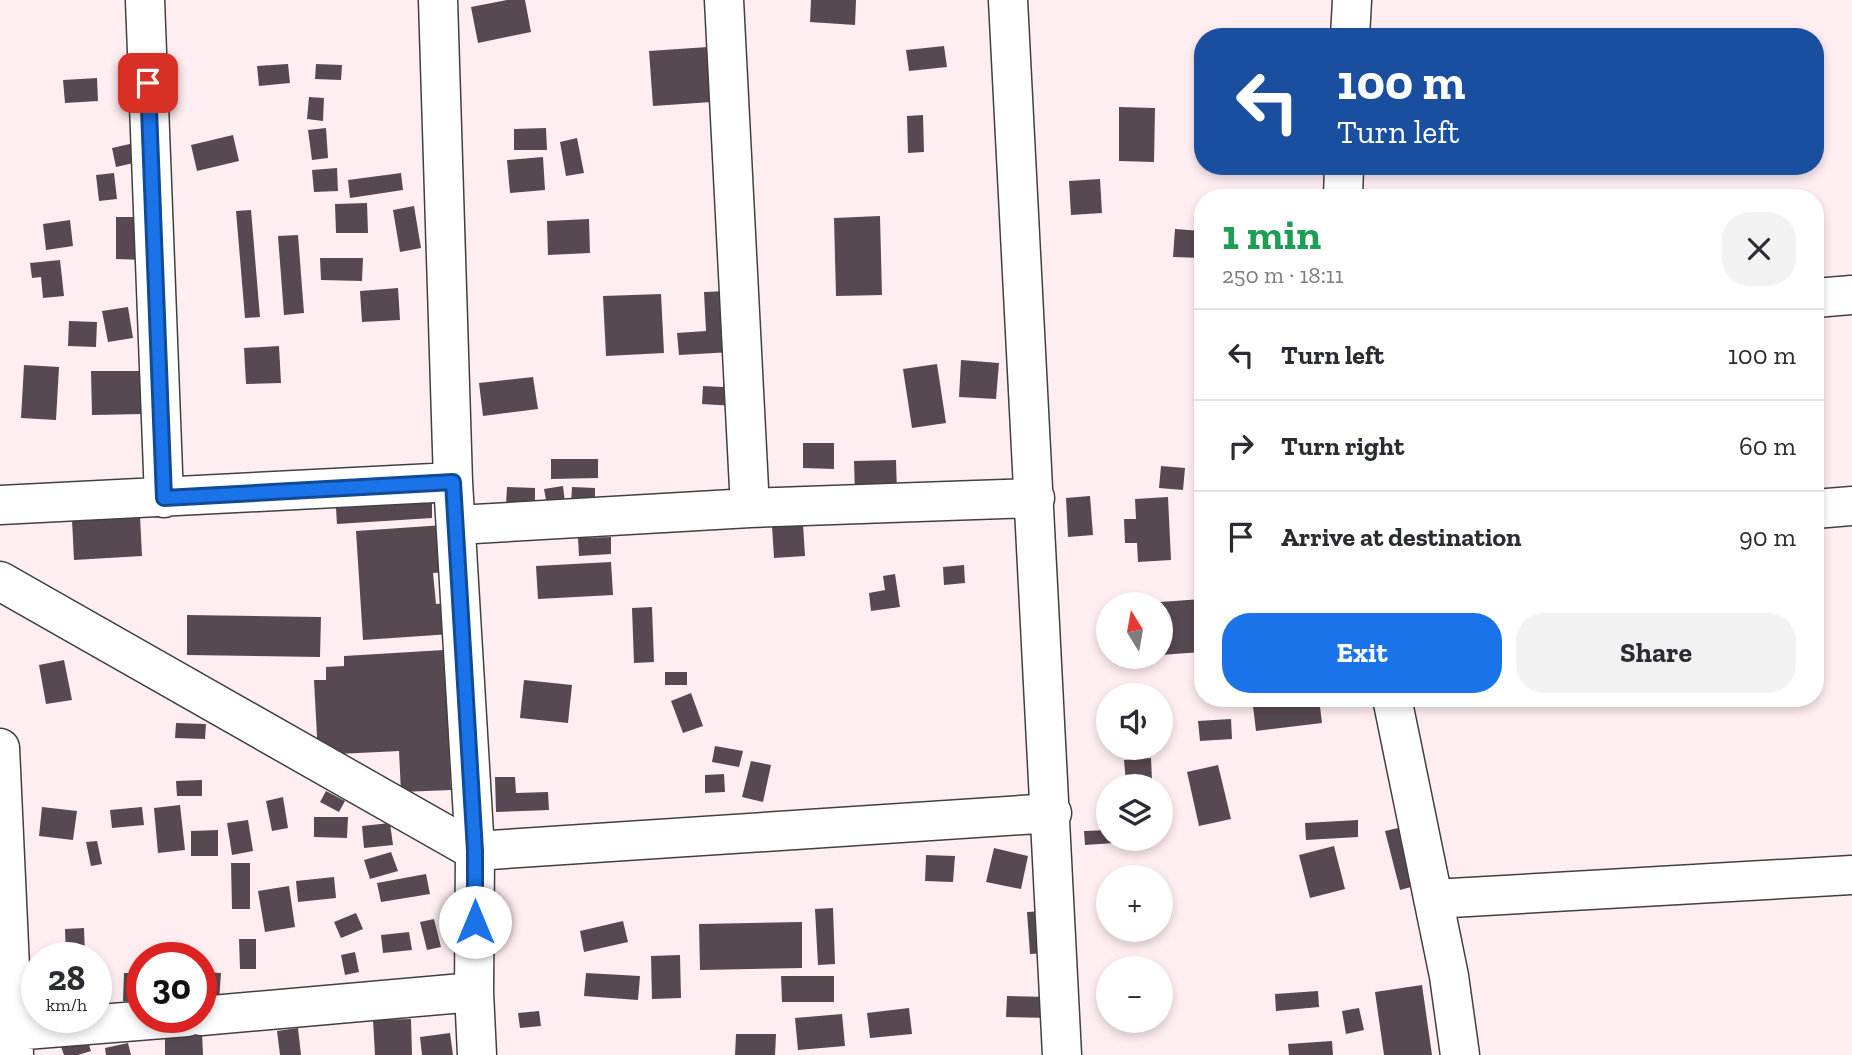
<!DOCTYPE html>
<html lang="en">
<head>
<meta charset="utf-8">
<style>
  :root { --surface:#fff; --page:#f2f2f3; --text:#2b2b33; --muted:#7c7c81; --line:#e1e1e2; --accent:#1a73e8 }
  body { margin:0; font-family:"Zilla Slab",serif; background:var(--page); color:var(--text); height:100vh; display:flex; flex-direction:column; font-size:26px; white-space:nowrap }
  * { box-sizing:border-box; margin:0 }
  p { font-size:23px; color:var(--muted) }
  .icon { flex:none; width:38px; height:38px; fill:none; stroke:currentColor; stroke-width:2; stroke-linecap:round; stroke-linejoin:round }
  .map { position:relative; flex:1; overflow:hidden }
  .panel { position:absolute; left:1194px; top:189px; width:630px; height:518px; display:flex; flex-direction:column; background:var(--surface); border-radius:28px; box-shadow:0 4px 10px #0003 }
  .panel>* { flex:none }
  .banner { position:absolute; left:1194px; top:28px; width:630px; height:147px; border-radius:28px; box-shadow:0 4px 10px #0003; background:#1a4fa0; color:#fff; overflow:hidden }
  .needle { width:46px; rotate:349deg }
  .tools { position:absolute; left:1096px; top:592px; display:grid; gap:14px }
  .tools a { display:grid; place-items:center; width:77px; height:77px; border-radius:50%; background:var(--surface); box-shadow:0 4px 10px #0003; font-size:35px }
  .speed { position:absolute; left:21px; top:942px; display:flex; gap:14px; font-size:35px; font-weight:700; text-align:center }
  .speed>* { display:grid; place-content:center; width:91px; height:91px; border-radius:50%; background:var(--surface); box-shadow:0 4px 10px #0003; line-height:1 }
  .speed small { font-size:18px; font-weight:400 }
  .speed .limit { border:10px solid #d22; background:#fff; color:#111 }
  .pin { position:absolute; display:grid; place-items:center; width:60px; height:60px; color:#fff; margin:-30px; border-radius:14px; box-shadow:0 4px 10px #0006 }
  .me { position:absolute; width:77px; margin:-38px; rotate:0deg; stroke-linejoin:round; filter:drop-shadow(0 0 5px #0008) }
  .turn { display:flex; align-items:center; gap:24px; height:147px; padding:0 28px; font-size:32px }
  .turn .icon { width:91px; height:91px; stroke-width:2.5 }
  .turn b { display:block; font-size:49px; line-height:60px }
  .round { display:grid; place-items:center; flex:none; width:74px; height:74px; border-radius:28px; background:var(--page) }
  .overview { display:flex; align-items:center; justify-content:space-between; height:119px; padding:0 28px }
  h1 { font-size:42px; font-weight:800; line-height:52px; color:#1e9e55 }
  .cta { display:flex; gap:14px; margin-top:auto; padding:14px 28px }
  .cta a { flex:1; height:80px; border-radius:28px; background:var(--accent); color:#fff; font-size:28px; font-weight:800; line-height:80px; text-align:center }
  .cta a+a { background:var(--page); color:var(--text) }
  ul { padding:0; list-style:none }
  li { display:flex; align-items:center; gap:21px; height:91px; padding:0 28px; border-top:2px solid var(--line) }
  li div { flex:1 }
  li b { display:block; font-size:26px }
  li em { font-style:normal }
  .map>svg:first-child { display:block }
  .building { fill:#574951 }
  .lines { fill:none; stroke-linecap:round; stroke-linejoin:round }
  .minor-casing { stroke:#404040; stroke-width:41 }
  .minor { stroke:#fff; stroke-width:38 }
  .route-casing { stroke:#114b97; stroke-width:18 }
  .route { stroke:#1a73e8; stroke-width:12 }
</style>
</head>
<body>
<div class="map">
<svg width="1852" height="1055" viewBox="0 0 1852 1055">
  <rect width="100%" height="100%" fill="#ffeef1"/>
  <path class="building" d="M 507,0 L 525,0 L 531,32 L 478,43 L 471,7 Z
    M 811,0 L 856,0 L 855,25 L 810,22 Z
    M 944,46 L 947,67 L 909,71 L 906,50 Z
    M 708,47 L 712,102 L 653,106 L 649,51 Z
    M 288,64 L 290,83 L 259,86 L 257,66 Z
    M 316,64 L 342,65 L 341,80 L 315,79 Z
    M 97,78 L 98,101 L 65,103 L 63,80 Z
    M 309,97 L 324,98 L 323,121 L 307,119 Z
    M 1119,107 L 1155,108 L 1154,162 L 1119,161 Z
    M 923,115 L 924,152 L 908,153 L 907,116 Z
    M 326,128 L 328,158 L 312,160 L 308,130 Z
    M 546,128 L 547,150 L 514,150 L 514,129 Z
    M 233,135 L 239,161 L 197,171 L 191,145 Z
    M 577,138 L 584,173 L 566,176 L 560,142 Z
    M 134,143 L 138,162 L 116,167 L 112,148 Z
    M 543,157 L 545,190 L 510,193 L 507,160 Z
    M 337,168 L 338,191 L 314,192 L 312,170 Z
    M 114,173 L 117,199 L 99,201 L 96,175 Z
    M 401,173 L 403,190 L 350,198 L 348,180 Z
    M 1100,179 L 1102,213 L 1071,215 L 1069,181 Z
    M 367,203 L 368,233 L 336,233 L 335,204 Z
    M 414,206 L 421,248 L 400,252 L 393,210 Z
    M 251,210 L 260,317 L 245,318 L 236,211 Z
    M 880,216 L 882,295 L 836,296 L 834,218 Z
    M 116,217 L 144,217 L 144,260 L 116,259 Z
    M 589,219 L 590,253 L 548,255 L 547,221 Z
    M 70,220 L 73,246 L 46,250 L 43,224 Z
    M 1175,229 L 1202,231 L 1202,258 L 1173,257 Z
    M 298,235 L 304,313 L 284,315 L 278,236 Z
    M 320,258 L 363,258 L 362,281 L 321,280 Z
    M 60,260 L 64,296 L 43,298 L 41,277 L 32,278 L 30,263 Z
    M 398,288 L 400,320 L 362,322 L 360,291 Z
    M 728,291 L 732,352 L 679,355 L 677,333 L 706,331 L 704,292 Z
    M 661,294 L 664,353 L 606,356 L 603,296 Z
    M 128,307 L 133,338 L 108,342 L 102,311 Z
    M 69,321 L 97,322 L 96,347 L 68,346 Z
    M 279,346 L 281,383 L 246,384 L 244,348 Z
    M 961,360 L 999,363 L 996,399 L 959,397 Z
    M 937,364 L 946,423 L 912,428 L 903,369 Z
    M 24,365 L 59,367 L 56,420 L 21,418 Z
    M 724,369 L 735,406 L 702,404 L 703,386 L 723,387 Z
    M 91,371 L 143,371 L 144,414 L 92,415 Z
    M 533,377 L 538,409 L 483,416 L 479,383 Z
    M 803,443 L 834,443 L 834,469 L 803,468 Z
    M 551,459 L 598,459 L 598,478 L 551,479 Z
    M 896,460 L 897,493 L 855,494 L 854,461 Z
    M 1161,466 L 1185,468 L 1183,490 L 1159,488 Z
    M 563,486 L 565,503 L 547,505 L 544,489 Z
    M 507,487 L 535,488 L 535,506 L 506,505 Z
    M 572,487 L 595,488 L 595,505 L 571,504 Z
    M 1090,496 L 1093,535 L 1068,537 L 1066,498 Z
    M 1168,497 L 1171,560 L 1138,562 L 1137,543 L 1125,543 L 1124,519 L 1136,519 L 1135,499 Z
    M 432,503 L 432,518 L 337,524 L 336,508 Z
    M 140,516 L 142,556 L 74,560 L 72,520 Z
    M 803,524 L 805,556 L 774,558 L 772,526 Z
    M 444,525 L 447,572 L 433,573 L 436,604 L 449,603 L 451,634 L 363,640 L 356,531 Z
    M 611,537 L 611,554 L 579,556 L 578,538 Z
    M 611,562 L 613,595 L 538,599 L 536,566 Z
    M 964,565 L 965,583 L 944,585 L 943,567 Z
    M 895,574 L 900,607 L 871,611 L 869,593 L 885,590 L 883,576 Z
    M 1202,599 L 1202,652 L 1160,655 L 1160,602 Z
    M 652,607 L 654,662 L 634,663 L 632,608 Z
    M 187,615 L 321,617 L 320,657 L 187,655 Z
    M 444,650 L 451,790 L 401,792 L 399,751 L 318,755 L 314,680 L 326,680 L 326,667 L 344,666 L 344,656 Z
    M 64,660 L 72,700 L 46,704 L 39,665 Z
    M 665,672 L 687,672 L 687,685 L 665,685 Z
    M 524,680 L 572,685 L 568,723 L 520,718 Z
    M 691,693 L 703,726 L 683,733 L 671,701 Z
    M 1252,698 L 1319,698 L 1322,723 L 1256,731 Z
    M 1231,719 L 1232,739 L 1200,741 L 1198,721 Z
    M 176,723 L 206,724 L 205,739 L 175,738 Z
    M 715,746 L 743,751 L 739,767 L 712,762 Z
    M 1151,758 L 1152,780 L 1126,782 L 1124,760 Z
    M 751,761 L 771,765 L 763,802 L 742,797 Z
    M 1218,765 L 1231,819 L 1199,826 L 1187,772 Z
    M 724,774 L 725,792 L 705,793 L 705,775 Z
    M 495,777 L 515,777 L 516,793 L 548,792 L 549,810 L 496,812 Z
    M 202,780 L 202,796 L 177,796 L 176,781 Z
    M 326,791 L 345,801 L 339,812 L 320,802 Z
    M 283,797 L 288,828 L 272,831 L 266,801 Z
    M 180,805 L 185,850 L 158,853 L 154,808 Z
    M 42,807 L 77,811 L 73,840 L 39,836 Z
    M 142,807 L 144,825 L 112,828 L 110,810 Z
    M 314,817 L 348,817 L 347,838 L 314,837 Z
    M 248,820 L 253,851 L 232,855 L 227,823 Z
    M 1358,820 L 1358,837 L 1306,840 L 1305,823 Z
    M 390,823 L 393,845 L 364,848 L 362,826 Z
    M 1407,826 L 1422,884 L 1400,890 L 1385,831 Z
    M 218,830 L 218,856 L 191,856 L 191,831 Z
    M 1108,830 L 1108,838 L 1144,838 L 1144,841 L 1085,845 L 1084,831 Z
    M 97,841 L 102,864 L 91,866 L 86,842 Z
    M 1334,846 L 1345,889 L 1310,898 L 1299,855 Z
    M 994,848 L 1028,856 L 1021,889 L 986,882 Z
    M 391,852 L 398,871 L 370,879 L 364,860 Z
    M 926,855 L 955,856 L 953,882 L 925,881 Z
    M 231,863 L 250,863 L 250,909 L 232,909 Z
    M 426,874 L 430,894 L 381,902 L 377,883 Z
    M 334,877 L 336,898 L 298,902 L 296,881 Z
    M 289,886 L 295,927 L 265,932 L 258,891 Z
    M 833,908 L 835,964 L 818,965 L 815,909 Z
    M 1044,911 L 1047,953 L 1030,954 L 1027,912 Z
    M 356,913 L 363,929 L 341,938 L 334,922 Z
    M 434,919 L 441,947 L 427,950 L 420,922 Z
    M 623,921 L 628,942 L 584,952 L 580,931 Z
    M 802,922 L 802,968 L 700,970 L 699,924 Z
    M 84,928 L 85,957 L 66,957 L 65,929 Z
    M 409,932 L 412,950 L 383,953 L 381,935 Z
    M 239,939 L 256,939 L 256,969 L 240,969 Z
    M 355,952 L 359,972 L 345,975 L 341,955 Z
    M 680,955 L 681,998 L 652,999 L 651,956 Z
    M 203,972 L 221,973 L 219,1000 L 202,999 Z
    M 124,973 L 142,973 L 142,1001 L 123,1001 Z
    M 586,973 L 640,976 L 638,1000 L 584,996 Z
    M 96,975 L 105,975 L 105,992 L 96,992 Z
    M 781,976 L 834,976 L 834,1002 L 782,1002 Z
    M 1422,985 L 1432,1055 L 1384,1055 L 1375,992 Z
    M 37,986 L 37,1017 L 28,1017 L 27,987 Z
    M 1318,991 L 1319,1007 L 1276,1011 L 1275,994 Z
    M 1007,996 L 1051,997 L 1050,1018 L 1006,1017 Z
    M 909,1008 L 912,1034 L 870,1038 L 867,1013 Z
    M 1359,1008 L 1364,1030 L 1346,1034 L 1342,1011 Z
    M 539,1011 L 541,1026 L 520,1028 L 518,1013 Z
    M 842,1014 L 845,1046 L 798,1050 L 795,1018 Z
    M 411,1019 L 412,1055 L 375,1055 L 373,1020 Z
    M 298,1028 L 301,1055 L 280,1055 L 277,1031 Z
    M 202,1031 L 203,1055 L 165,1055 L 165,1032 Z
    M 450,1033 L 453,1055 L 422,1055 L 420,1037 Z
    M 736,1034 L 776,1034 L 775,1055 L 735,1055 Z
    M 86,1036 L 91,1051 L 78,1055 L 64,1055 L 60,1044 Z
    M 1332,1041 L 1333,1055 L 1289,1055 L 1288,1044 Z
    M 128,1043 L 131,1055 L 106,1055 L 105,1048 Z"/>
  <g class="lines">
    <g class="minor-casing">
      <path id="minor" d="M 145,0 L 164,498
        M 438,0 L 453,482 L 475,851 L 474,992 L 477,1055
        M 724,0 L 750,508
        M 1008,0 L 1062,1055
        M 1350,37 L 1352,0
        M 1343,198 L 1344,166
        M 1815,298 L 1852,295
        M 0,505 L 453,482
        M 1815,509 L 1852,506
        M 457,525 L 750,508 L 1035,498
        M 0,581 L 475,851 L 1052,813
        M 1392,698 L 1449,976 L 1460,1055
        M 0,748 L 14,1055
        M 1433,899 L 1852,875
        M 201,1016 L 474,992
        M 13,1031 L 187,1017"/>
    </g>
    <use href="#minor" class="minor"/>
  </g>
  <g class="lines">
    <g class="route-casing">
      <path id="route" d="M 148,83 L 164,498 L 453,482 L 475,851 L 475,922"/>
    </g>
    <use href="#route" class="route"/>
  </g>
</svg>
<div class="tools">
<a><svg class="needle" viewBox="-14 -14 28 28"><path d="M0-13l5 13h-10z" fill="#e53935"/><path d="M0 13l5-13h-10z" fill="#7c7c81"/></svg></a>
<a><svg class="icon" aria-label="sound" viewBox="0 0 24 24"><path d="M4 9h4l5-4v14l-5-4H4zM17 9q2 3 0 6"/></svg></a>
<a><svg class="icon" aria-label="layers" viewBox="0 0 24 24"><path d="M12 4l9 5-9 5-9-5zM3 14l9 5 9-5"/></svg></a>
<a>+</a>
<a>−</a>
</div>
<div class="speed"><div>28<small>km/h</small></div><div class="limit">30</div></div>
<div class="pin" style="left:148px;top:83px;background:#d93025"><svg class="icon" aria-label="arrive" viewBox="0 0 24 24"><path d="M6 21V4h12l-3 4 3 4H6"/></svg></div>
<svg class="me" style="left:475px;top:922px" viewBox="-20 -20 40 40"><circle r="19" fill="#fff"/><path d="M0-13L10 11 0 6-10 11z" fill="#1a73e8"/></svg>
<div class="banner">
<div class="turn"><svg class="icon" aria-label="left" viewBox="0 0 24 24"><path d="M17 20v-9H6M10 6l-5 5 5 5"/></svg><div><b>100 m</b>Turn left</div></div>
</div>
<section class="panel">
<div class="overview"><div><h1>1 min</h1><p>250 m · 18:11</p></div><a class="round"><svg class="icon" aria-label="close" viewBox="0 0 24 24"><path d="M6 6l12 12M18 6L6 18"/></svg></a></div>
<ul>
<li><svg class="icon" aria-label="left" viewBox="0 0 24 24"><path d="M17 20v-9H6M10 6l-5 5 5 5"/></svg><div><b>Turn left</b></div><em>100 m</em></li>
<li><svg class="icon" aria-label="right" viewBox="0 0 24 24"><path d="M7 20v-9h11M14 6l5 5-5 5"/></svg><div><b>Turn right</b></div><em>60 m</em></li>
<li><svg class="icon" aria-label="arrive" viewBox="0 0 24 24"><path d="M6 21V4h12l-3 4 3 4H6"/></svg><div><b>Arrive at destination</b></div><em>90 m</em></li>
</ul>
<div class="cta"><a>Exit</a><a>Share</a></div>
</section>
</div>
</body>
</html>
